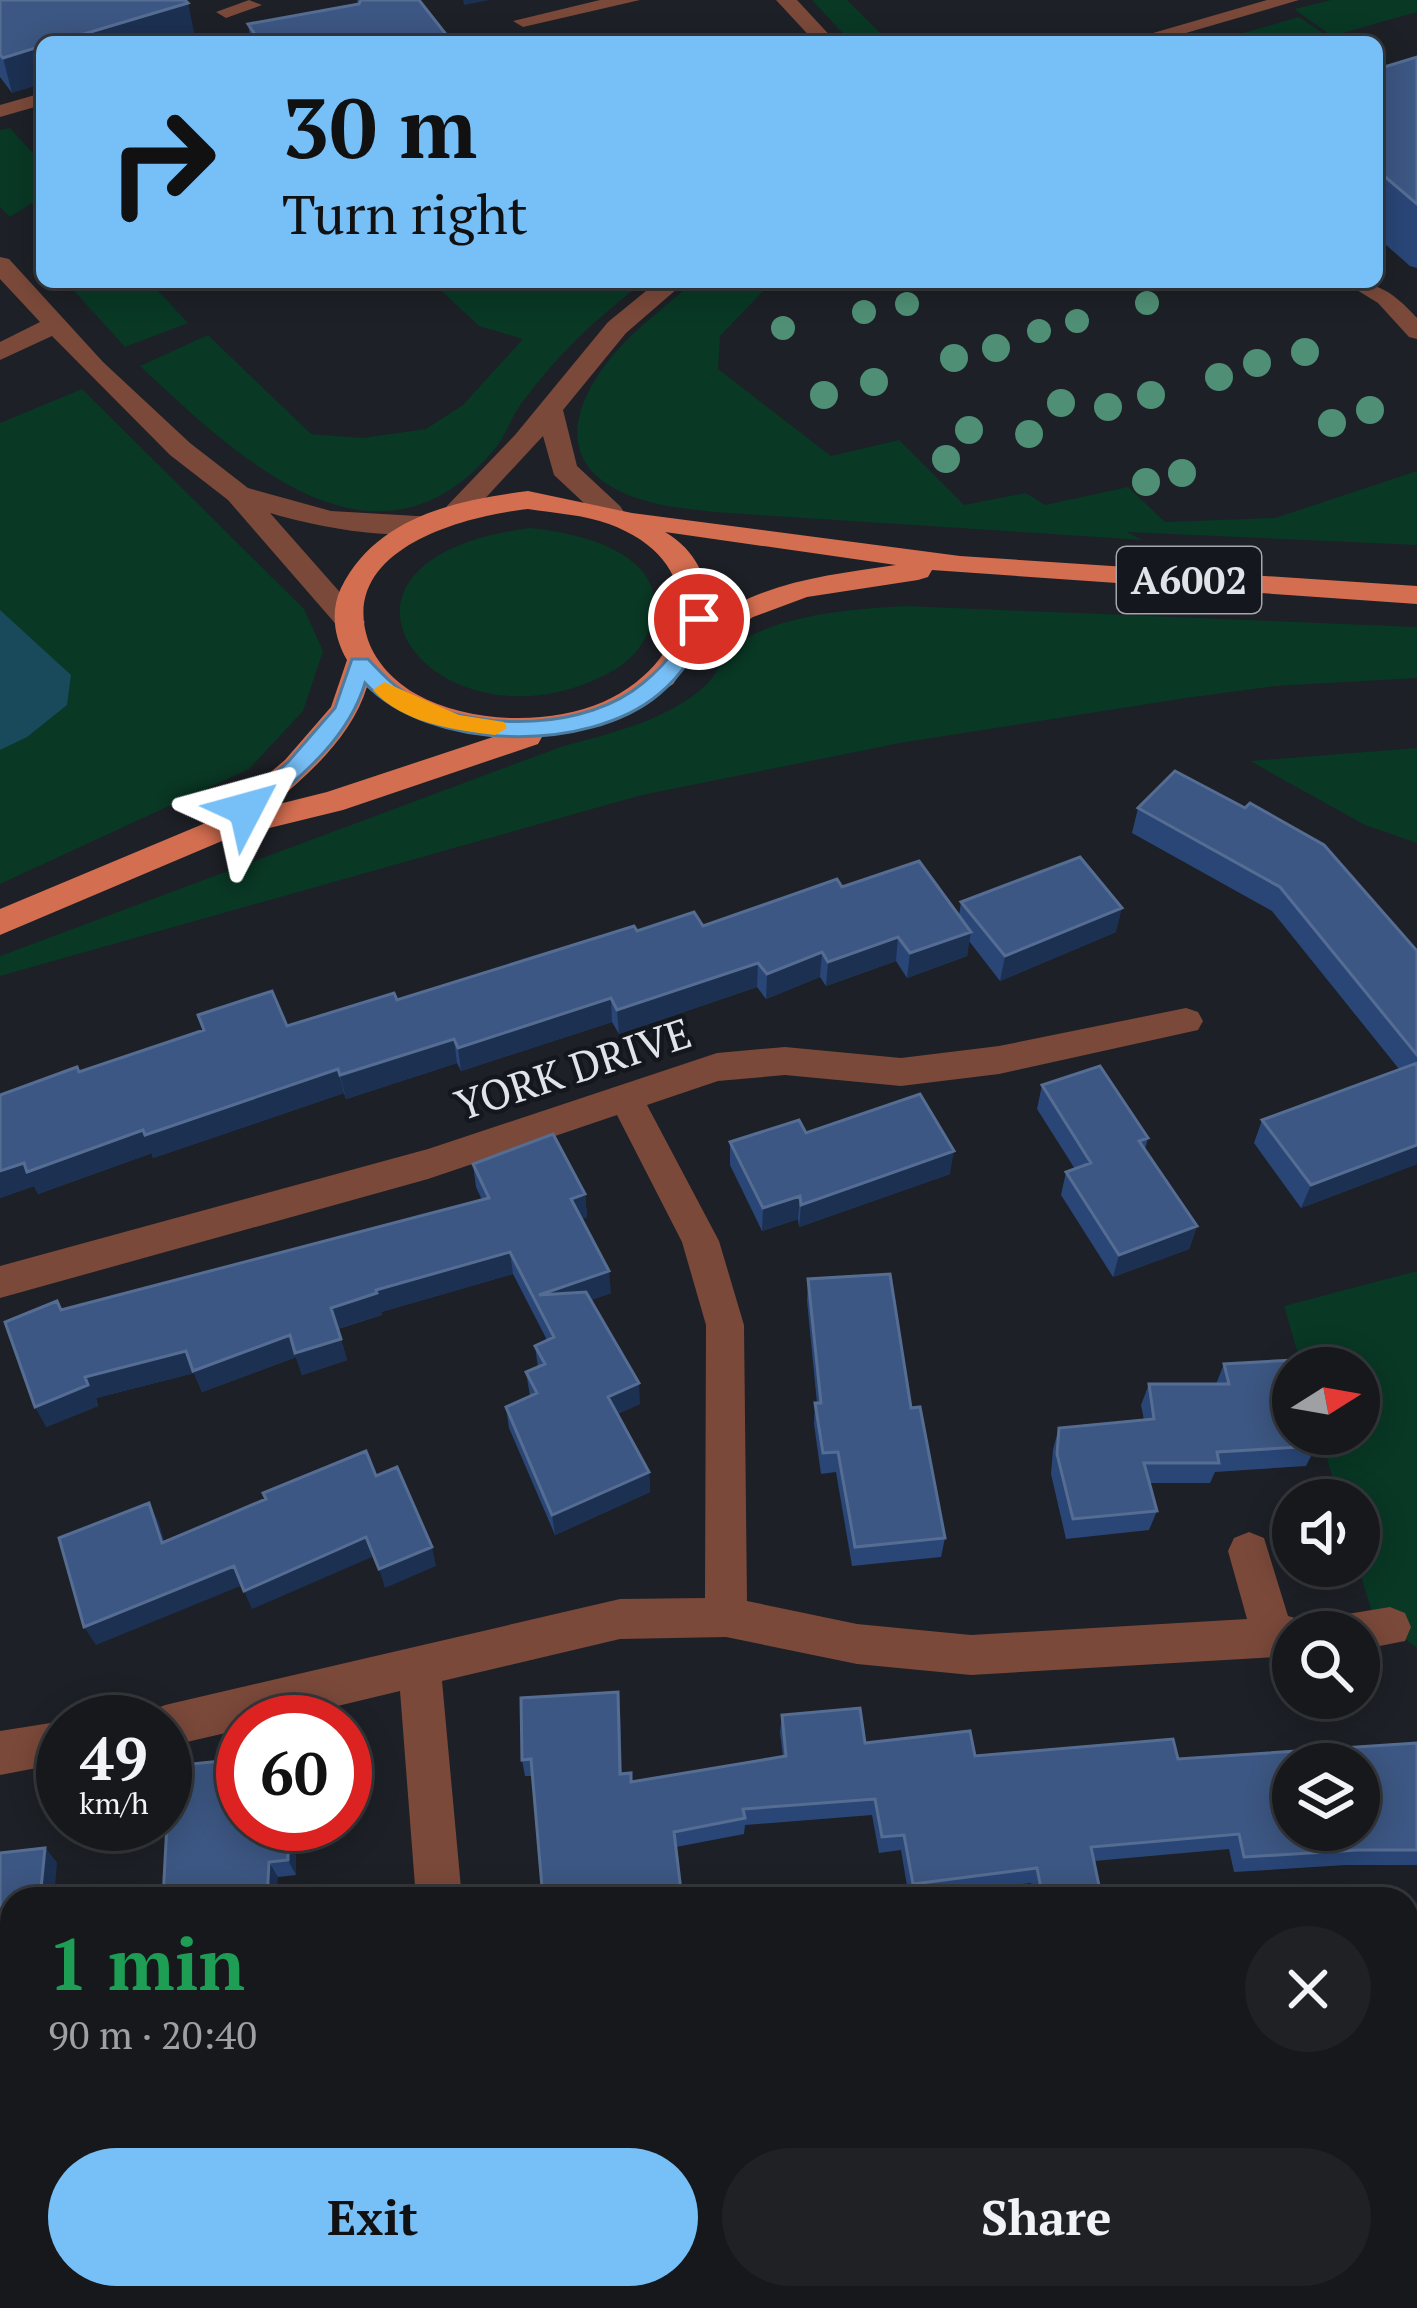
<!DOCTYPE html>
<html lang="en">
<head>
<meta charset="utf-8">
<style>
  :root { --surface:#16181c; --page:#1f2125; --text:#f1f3f6; --muted:#9ea0a3; --line:#35373b; --accent:#77bff7 }
  body { margin:0; font-family:"PT Serif",serif; background:var(--page); color:var(--text); height:100vh; display:flex; flex-direction:column; font-size:45px; white-space:nowrap }
  * { box-sizing:border-box; margin:0 }
  p { font-size:39px; color:var(--muted) }
  .icon { flex:none; width:66px; height:66px; fill:none; stroke:currentColor; stroke-width:2; stroke-linecap:round; stroke-linejoin:round }
  .map { position:relative; flex:1; overflow:hidden }
  .sheet { position:absolute; left:0px; top:1887px; width:1419px; height:423px; display:flex; flex-direction:column; background:var(--surface); border-radius:36px 36px 0 0; box-shadow:0 6px 30px #0003,0 0 0 3px var(--line) }
  .sheet>* { flex:none }
  .guide { position:absolute; left:36px; top:36px; width:1347px; height:252px; border-radius:18px; box-shadow:0 6px 30px #0003,0 0 0 3px var(--line); background:#77bff7; color:#111; overflow:hidden }
  .needle { width:78px; rotate:79deg }
  .buttons { position:absolute; left:1272px; top:1347px; display:grid; gap:24px }
  .buttons a { display:grid; place-items:center; width:108px; height:108px; border-radius:50%; background:var(--surface); box-shadow:0 6px 30px #0003,0 0 0 3px var(--line); font-size:60px }
  .speed { position:absolute; left:36px; top:1695px; display:flex; gap:24px; font-size:60px; font-weight:700; text-align:center }
  .speed>* { display:grid; place-content:center; width:156px; height:156px; border-radius:50%; background:var(--surface); box-shadow:0 6px 30px #0003,0 0 0 3px var(--line); line-height:1 }
  .speed small { font-size:30px; font-weight:400 }
  .speed .limit { border:18px solid #d22; background:#fff; color:#111 }
  .pin { position:absolute; display:grid; place-items:center; width:102px; height:102px; color:#fff; margin:-51px; border:6px solid #fff; border-radius:50%; box-shadow:0 3px 12px #0007 }
  .me { position:absolute; width:132px; margin:-66px; rotate:51deg; stroke-linejoin:round; filter:drop-shadow(0 0 9px #0008) }
  .turn { display:flex; align-items:center; gap:42px; height:252px; padding:0 48px; font-size:54px }
  .turn .icon { width:156px; height:156px; stroke-width:2.5 }
  .turn b { display:block; font-size:84px; line-height:102px }
  .round { display:grid; place-items:center; flex:none; width:126px; height:126px; border-radius:63px; background:var(--page) }
  .headline { display:flex; align-items:center; justify-content:space-between; height:204px; padding:0 48px }
  h1 { font-size:72px; font-weight:700; line-height:90px; color:#1e9e55 }
  .cta { display:flex; gap:24px; margin-top:auto; padding:24px 48px }
  .cta a { flex:1; height:138px; border-radius:72px; background:var(--accent); color:#111; font-size:48px; font-weight:700; line-height:138px; text-align:center }
  .cta a+a { background:var(--page); color:var(--text) }
  .map>svg:first-child { display:block }
  .green { fill:#093825 }
  .water { fill:#184a5b }
  .lines { fill:none; stroke-linecap:round; stroke-linejoin:round }
  .lane { fill:#7a493a; fill-rule:evenodd }
  .street { fill:#7a493a; fill-rule:evenodd }
  .primary { fill:#d46e50; fill-rule:evenodd }
  .tree { fill:#4f8f75 }
  .wall { fill:#294677 }
  .shaded-wall { fill:#1c3052 }
  .building { fill:#3c5783; stroke:#566d93; stroke-width:3; fill-rule:evenodd }
  .route { fill:#77bff7; stroke:#4d7ca1; stroke-width:3 }
  .slow { fill:#f59e0b }
  .labels { text-anchor:middle; stroke-width:9; stroke-linejoin:round; paint-order:stroke }
  .shield { fill:#14171d; stroke:#a3a6aa; stroke-width:3 }
  .shield-label { font-size:39px; font-weight:bold; fill:#e0e3e7 }
  .street-label { font-size:42px; fill:#e0e3e7; stroke:#14171d }
</style>
</head>
<body>
<div class="map">
<svg width="1417" height="2308" viewBox="0 0 1417 2308">
  <rect width="100%" height="100%" fill="#1d2026"/>
  <path class="green" d="M 812,0 L 847,0 L 889,42 L 851,42 Z
    M 1331,0 L 1417,0 L 1417,12 L 1332,36 L 1294,9 Z
    M 1299,17 L 1330,38 L 1213,42 Z
    M 10,128 L 42,163 L 42,214 L 32,203 L 10,217 L 0,207 L 0,130 Z
    M 66,282 L 150,282 L 188,323 L 125,347 Z
    M 432,282 L 644,282 C 597,317 555,357 521,404 C 510,419 505,438 493,451 C 374,591 235,455 140,366 L 208,335 L 311,434 L 362,438 L 426,429 L 463,405 L 523,339 L 479,326 Z
    M 772,282 L 720,336 L 718,369 L 831,456 L 899,440 L 964,505 L 1026,493 L 1045,505 L 1128,487 L 1165,522 L 1275,518 L 1417,471 L 1417,545 L 1126,532 L 1143,540 L 714,512 C 693,509 670,508 650,502 C 550,476 565,405 624,343 C 644,322 671,302 693,282 Z
    M 82,389 L 304,609 L 323,651 L 303,711 L 249,769 L 0,884 L 0,423 Z
    M 530,528 C 582,533 676,555 650,628 C 644,644 631,660 616,669 C 441,770 277,561 530,528 Z
    M 905,606 L 1417,627 L 1417,678 L 1276,686 L 1186,698 L 900,743 L 642,795 L 0,976 L 0,956 L 563,746 C 610,734 671,719 707,684 C 718,673 723,655 735,646 C 776,614 855,609 905,606 Z
    M 1417,748 L 1417,843 L 1365,825 L 1250,761 Z
    M 1417,1271 L 1417,1648 L 1372,1613 L 1358,1566 L 1359,1500 L 1339,1500 L 1320,1434 L 1359,1434 L 1359,1368 L 1302,1368 L 1284,1306 Z"/>
  <path class="water" d="M 0,610 L 71,675 L 67,705 L 27,737 L 0,750 Z"/>
  <g class="lines">
    <path class="lane" d="M 249,0 L 262,5 L 226,18 L 216,12 Z
      M 600,0 L 640,0 L 523,27 L 513,21 Z
      M 776,0 L 797,0 L 836,42 L 815,42 Z
      M 1267,0 L 1299,0 L 1155,42 L 1122,42 Z
      M 42,93 L 42,105 L 0,117 L 0,105 Z
      M 1344,282 C 1379,282 1393,292 1417,318 L 1417,339 L 1409,337 L 1378,303 Z"/>
    <path class="street" d="M 0,257 L 9,259 L 103,362 L 190,443 L 248,488 L 331,511 L 434,517 L 438,523 C 414,549 303,523 270,513 L 360,615 L 365,622 L 360,629 L 340,629 L 228,500 L 170,455 L 52,336 L 0,360 L 0,342 L 40,322 L 0,279 Z
      M 657,282 L 685,282 L 626,333 L 563,410 L 577,466 L 620,506 L 624,512 L 620,518 L 600,518 L 554,475 L 543,436 L 467,518 L 447,518 L 443,512 L 447,506 L 515,435 L 608,322 Z
      M 1186,1008 L 1198,1012 L 1203,1021 L 1198,1030 L 999,1074 L 901,1086 L 785,1075 L 718,1081 L 647,1105 L 719,1241 L 744,1325 L 747,1601 L 857,1624 L 971,1635 L 1247,1619 L 1228,1551 L 1234,1538 L 1249,1532 L 1264,1538 L 1288,1616 L 1308,1622 L 1312,1632 L 1293,1632 L 1293,1656 L 971,1675 L 857,1664 L 726,1637 L 620,1639 L 442,1681 L 462,1899 L 416,1899 L 400,1691 L 271,1722 L 243,1722 L 243,1729 L 165,1747 L 165,1722 L 145,1722 L 150,1711 L 165,1705 L 620,1599 L 705,1598 L 706,1325 L 682,1242 L 617,1115 L 428,1179 L 0,1298 L 0,1266 L 428,1149 L 717,1053 L 785,1047 L 901,1058 L 999,1046 Z
      M 1390,1607 L 1405,1613 L 1411,1627 L 1405,1641 L 1359,1650 L 1359,1632 L 1317,1632 L 1323,1618 Z
      M 63,1721 L 63,1763 L 0,1775 L 0,1731 Z
      M 422,2298 L 472,2298 L 472,2308 L 422,2308 Z"/>
    <path class="primary" d="M 528,491 L 632,513 L 960,556 L 1417,586 L 1417,604 L 932,570 L 928,577 L 918,580 L 807,597 L 753,617 L 690,659 L 673,684 L 623,717 L 542,737 L 538,744 L 343,810 L 229,838 L 0,935 L 0,909 L 215,819 L 285,760 L 331,707 L 347,660 C 334,638 330,611 341,588 C 376,517 456,500 528,491 ZM 528,509 C 554,513 585,515 609,524 C 714,563 693,661 603,702 C 548,726 467,723 416,694 C 395,682 376,663 368,640 C 338,549 463,516 528,509 ZM 665,532 L 896,565 C 829,575 764,581 708,622 C 711,584 699,552 665,532 ZM 367,687 C 407,721 448,733 499,735 L 327,792 L 271,806 C 310,773 352,736 367,687 Z"/>
  </g>
  <g class="tree">
    <circle cx="1147" cy="303" r="12"/>
    <circle cx="907" cy="304" r="12"/>
    <circle cx="864" cy="312" r="12"/>
    <circle cx="1077" cy="321" r="12"/>
    <circle cx="783" cy="328" r="12"/>
    <circle cx="1039" cy="331" r="12"/>
    <circle cx="996" cy="348" r="14"/>
    <circle cx="1305" cy="352" r="14"/>
    <circle cx="954" cy="358" r="14"/>
    <circle cx="1257" cy="363" r="14"/>
    <circle cx="1219" cy="377" r="14"/>
    <circle cx="874" cy="382" r="14"/>
    <circle cx="824" cy="395" r="14"/>
    <circle cx="1151" cy="395" r="14"/>
    <circle cx="1061" cy="403" r="14"/>
    <circle cx="1108" cy="407" r="14"/>
    <circle cx="1370" cy="410" r="14"/>
    <circle cx="1332" cy="423" r="14"/>
    <circle cx="969" cy="430" r="14"/>
    <circle cx="1029" cy="434" r="14"/>
    <circle cx="946" cy="459" r="14"/>
    <circle cx="1182" cy="473" r="14"/>
    <circle cx="1146" cy="482" r="14"/>
  </g>
  <path class="wall" d="M 0,0 L 195,37 L 179,42 L 42,42 L 12,93 L 0,77 Z
    M 357,0 L 419,0 L 452,42 L 251,42 L 248,24 L 358,4 Z
    M 1417,57 L 1417,268 L 1410,266 L 1377,237 L 1377,69 Z
    M 1138,808 L 1417,951 L 1417,1164 L 1301,1208 L 1254,1143 L 1262,1120 L 1399,1069 L 1272,911 L 1132,833 Z
    M 842,887 L 959,916 L 961,902 L 1116,932 L 1000,981 L 969,941 L 967,956 L 907,978 L 896,961 L 826,986 L 820,977 L 766,999 L 757,987 L 619,1034 L 612,1022 L 461,1071 L 457,1063 L 346,1099 L 344,1093 L 153,1158 L 152,1153 L 38,1194 L 34,1186 L 0,1198 L 0,1095 L 79,1072 L 287,1026 L 397,1000 L 637,931 L 703,926 Z
    M 1042,1085 L 1148,1138 L 1145,1149 L 1197,1226 L 1189,1249 L 1113,1277 L 1061,1195 L 1066,1172 L 1075,1169 L 1037,1109 Z
    M 806,1133 L 950,1174 L 799,1227 L 798,1219 L 762,1231 L 730,1165 L 730,1142 Z
    M 473,1164 L 585,1194 L 587,1217 L 581,1219 L 611,1293 L 591,1300 L 640,1404 L 617,1414 L 649,1472 L 650,1492 L 555,1535 L 509,1428 L 506,1407 L 530,1396 L 526,1372 L 538,1367 L 535,1346 L 547,1340 L 513,1274 L 381,1312 L 382,1315 L 338,1329 L 347,1360 L 302,1375 L 296,1357 L 202,1392 L 194,1373 L 96,1398 L 98,1406 L 46,1427 L 57,1301 L 62,1310 L 482,1200 L 476,1187 Z
    M 808,1279 L 911,1408 L 945,1538 L 941,1557 L 852,1566 L 836,1472 L 821,1474 L 814,1424 L 815,1403 L 817,1403 L 807,1301 Z
    M 1224,1364 L 1316,1446 L 1306,1466 L 1215,1472 L 1210,1483 L 1150,1483 L 1157,1511 L 1149,1530 L 1066,1539 L 1051,1474 L 1053,1449 L 1059,1428 L 1144,1420 L 1141,1405 L 1149,1384 L 1216,1384 Z
    M 620,1710 L 622,1774 L 631,1782 L 783,1757 L 780,1732 L 782,1715 L 865,1743 L 975,1756 L 1178,1759 L 1417,1743 L 1417,1865 L 1346,1865 L 1234,1872 L 1229,1849 L 1094,1861 L 1101,1895 L 1099,1899 L 1034,1899 L 1031,1883 L 909,1898 L 901,1850 L 879,1853 L 872,1815 L 745,1825 L 744,1834 L 676,1847 L 532,1776 L 525,1776 L 522,1760 Z
    M 170,1766 L 316,1824 L 315,1841 L 296,1843 L 296,1875 L 278,1877 Z
    M 45,1848 L 57,1863 L 12,1899 L 12,1976 L 0,1977 L 0,1853 Z
    M 1417,2118 L 1417,2237 L 1407,2237 L 1407,2119 Z
    M 503,2298 L 733,2298 L 629,2308 L 503,2308 Z
    M 976,2298 L 1080,2298 L 1082,2308 L 977,2308 Z"/>
  <path class="shaded-wall" d="M 463,0 L 490,0 L 464,5 Z
    M 188,3 L 195,37 L 179,42 L 57,42 Z
    M 42,46 L 42,84 L 12,93 L 3,58 Z
    M 1122,908 L 1116,932 L 1000,981 L 1005,956 Z
    M 971,932 L 967,956 L 907,978 L 910,953 Z
    M 898,937 L 896,961 L 826,986 L 828,962 Z
    M 822,952 L 820,977 L 766,999 L 767,974 Z
    M 758,963 L 757,987 L 619,1034 L 617,1010 Z
    M 611,998 L 612,1022 L 461,1071 L 458,1048 Z
    M 454,1039 L 457,1063 L 346,1099 L 340,1075 Z
    M 338,1069 L 344,1093 L 153,1158 L 152,1153 L 38,1194 L 34,1186 L 0,1198 L 0,1171 Z
    M 1417,1145 L 1417,1164 L 1301,1208 L 1311,1185 Z
    M 954,1151 L 950,1174 L 799,1227 L 801,1205 Z
    M 585,1194 L 587,1217 L 573,1222 L 571,1199 Z
    M 800,1196 L 798,1219 L 762,1231 L 763,1208 Z
    M 1197,1226 L 1189,1249 L 1113,1277 L 1119,1255 Z
    M 510,1252 L 513,1274 L 381,1312 L 382,1315 L 337,1329 L 331,1308 L 376,1290 Z
    M 609,1271 L 611,1293 L 543,1317 L 539,1295 Z
    M 290,1335 L 341,1339 L 347,1360 L 302,1375 L 296,1357 L 202,1392 L 194,1373 L 96,1398 L 98,1406 L 46,1427 L 35,1407 L 85,1377 L 186,1351 Z
    M 639,1383 L 640,1404 L 609,1418 L 608,1397 Z
    M 649,1472 L 650,1492 L 555,1535 L 552,1515 Z
    M 149,1503 L 159,1523 L 171,1562 L 162,1543 Z
    M 366,1537 L 372,1557 L 252,1609 L 244,1591 Z
    M 432,1547 L 436,1566 L 385,1588 L 379,1569 Z
    M 234,1566 L 243,1585 L 96,1645 L 84,1627 Z
    M 308,1824 L 316,1824 L 315,1841 L 308,1825 Z
    M 288,1827 L 296,1843 L 296,1875 L 288,1860 Z
    M 45,1848 L 57,1863 L 54,1899 L 40,1899 Z
    M 269,1862 L 278,1877 L 276,1899 L 267,1899 Z
    M 219,2298 L 230,2298 L 229,2308 L 218,2308 Z"/>
  <path class="building" d="M 0,0 L 185,0 L 188,3 L 57,42 L 42,42 L 42,46 L 3,58 L 0,55 Z
    M 361,0 L 419,0 L 452,42 L 260,42 L 248,24 L 359,4 Z
    M 1417,57 L 1417,204 L 1383,175 L 1377,174 L 1377,69 Z
    M 1175,771 L 1245,808 L 1250,803 L 1324,845 L 1417,951 L 1417,1055 L 1280,887 L 1138,808 Z
    M 1080,857 L 1122,908 L 1005,956 L 961,902 Z
    M 919,861 L 971,932 L 910,953 L 898,937 L 828,962 L 822,952 L 767,974 L 758,963 L 617,1010 L 611,998 L 458,1048 L 454,1039 L 340,1075 L 338,1069 L 145,1135 L 143,1130 L 27,1172 L 24,1163 L 0,1171 L 0,1095 L 77,1067 L 79,1072 L 204,1030 L 198,1015 L 272,991 L 287,1026 L 394,993 L 397,1000 L 634,926 L 637,931 L 694,912 L 703,926 L 837,879 L 842,887 Z
    M 1417,1063 L 1417,1145 L 1311,1185 L 1262,1120 Z
    M 1100,1066 L 1148,1138 L 1139,1141 L 1197,1226 L 1119,1255 L 1066,1172 L 1091,1163 L 1042,1085 Z
    M 920,1094 L 954,1151 L 801,1205 L 800,1196 L 763,1208 L 730,1142 L 799,1120 L 806,1133 Z
    M 553,1134 L 585,1194 L 571,1199 L 609,1271 L 539,1295 L 586,1292 L 639,1383 L 608,1397 L 649,1472 L 552,1515 L 506,1407 L 537,1393 L 526,1372 L 545,1364 L 535,1346 L 554,1337 L 510,1252 L 376,1290 L 377,1293 L 331,1308 L 341,1339 L 295,1353 L 290,1335 L 193,1371 L 186,1351 L 85,1377 L 88,1385 L 35,1407 L 5,1322 L 57,1301 L 61,1310 L 489,1198 L 473,1164 Z
    M 890,1274 L 911,1408 L 920,1407 L 945,1538 L 855,1547 L 838,1452 L 823,1453 L 815,1403 L 821,1403 L 808,1279 Z
    M 1293,1360 L 1295,1368 L 1293,1368 L 1293,1434 L 1313,1434 L 1316,1446 L 1217,1452 L 1219,1463 L 1144,1463 L 1157,1511 L 1073,1519 L 1057,1454 L 1059,1428 L 1154,1419 L 1149,1384 L 1229,1384 L 1224,1364 Z
    M 366,1451 L 376,1476 L 397,1467 L 432,1547 L 379,1569 L 366,1537 L 244,1591 L 234,1566 L 84,1627 L 59,1538 L 149,1503 L 162,1543 L 266,1499 L 263,1493 Z
    M 618,1692 L 620,1774 L 631,1773 L 631,1782 L 786,1756 L 782,1715 L 860,1708 L 865,1743 L 970,1731 L 975,1756 L 1173,1739 L 1178,1759 L 1417,1743 L 1417,1850 L 1358,1850 L 1244,1857 L 1239,1834 L 1091,1847 L 1101,1895 L 1043,1899 L 1037,1868 L 913,1884 L 904,1835 L 882,1837 L 875,1799 L 743,1809 L 745,1818 L 674,1832 L 682,1899 L 543,1899 L 531,1759 L 522,1760 L 521,1698 ZM 1293,1764 L 1359,1764 L 1359,1830 L 1293,1830 Z
    M 243,1759 L 243,1824 L 308,1824 L 288,1827 L 288,1860 L 269,1862 L 267,1899 L 163,1899 L 170,1766 Z
    M 45,1848 L 40,1899 L 12,1899 L 12,1961 L 0,1963 L 0,1853 Z
    M 1417,2118 L 1417,2229 L 1407,2230 L 1407,2119 Z
    M 123,2298 L 219,2298 L 218,2308 L 122,2308 Z
    M 503,2298 L 658,2298 L 554,2308 L 503,2308 Z
    M 983,2298 L 1080,2298 L 1082,2308 L 984,2308 Z"/>
  <path class="route" d="M 699,612 L 710,619 C 699,649 684,673 659,694 C 588,754 428,751 365,683 C 348,740 299,778 255,815 L 246,817 L 234,809 L 288,762 L 335,708 L 352,659 L 368,659 C 383,675 397,690 418,700 C 481,732 587,730 643,683 C 654,674 667,661 675,649 C 685,636 682,618 699,612 Z"/>
  <path class="slow" d="M 384,682 L 459,715 L 504,722 L 507,728 L 495,735 C 454,730 402,723 373,690 Z"/>
  <g class="labels">
    <rect class="shield" x="1117" y="547" width="144" height="66" rx="9"/>
    <g class="shield-label">
      <text x="1189" y="594">A6002</text>
    </g>
    <g class="street-label">
      <text transform="translate(573 1069) rotate(-18)" y="15">YORK DRIVE</text>
    </g>
  </g>
</svg>
<div class="buttons">
<a><svg class="needle" viewBox="-14 -14 28 28"><path d="M0-13l5 13h-10z" fill="#e53935"/><path d="M0 13l5-13h-10z" fill="#9ea0a3"/></svg></a>
<a><svg class="icon" aria-label="sound" viewBox="0 0 24 24"><path d="M4 9h4l5-4v14l-5-4H4zM17 9q2 3 0 6"/></svg></a>
<a><svg class="icon" aria-label="search" viewBox="0 0 24 24"><circle cx="10" cy="10" r="6"/><path d="M15 15l6 6"/></svg></a>
<a><svg class="icon" aria-label="layers" viewBox="0 0 24 24"><path d="M12 4l9 5-9 5-9-5zM3 14l9 5 9-5"/></svg></a>
</div>
<div class="speed"><div>49<small>km/h</small></div><div class="limit">60</div></div>
<div class="pin" style="left:699px;top:619px;background:#d93025"><svg class="icon" aria-label="arrive" viewBox="0 0 24 24"><path d="M6 21V4h12l-3 4 3 4H6"/></svg></div>
<svg class="me" style="left:246px;top:809px" viewBox="-20 -20 40 40"><path d="M0-17L14 15 0 8-14 15z" fill="#77bff7" stroke="#fff" stroke-width="4"/></svg>
<div class="guide">
<div class="turn"><svg class="icon" aria-label="right" viewBox="0 0 24 24"><path d="M7 20v-9h11M14 6l5 5-5 5"/></svg><div><b>30 m</b>Turn right</div></div>
</div>
<section class="sheet">
<div class="headline"><div><h1>1 min</h1><p>90 m · 20:40</p></div><a class="round"><svg class="icon" aria-label="close" viewBox="0 0 24 24"><path d="M6 6l12 12M18 6L6 18"/></svg></a></div>
<div class="cta"><a>Exit</a><a>Share</a></div>
</section>
</div>
</body>
</html>
